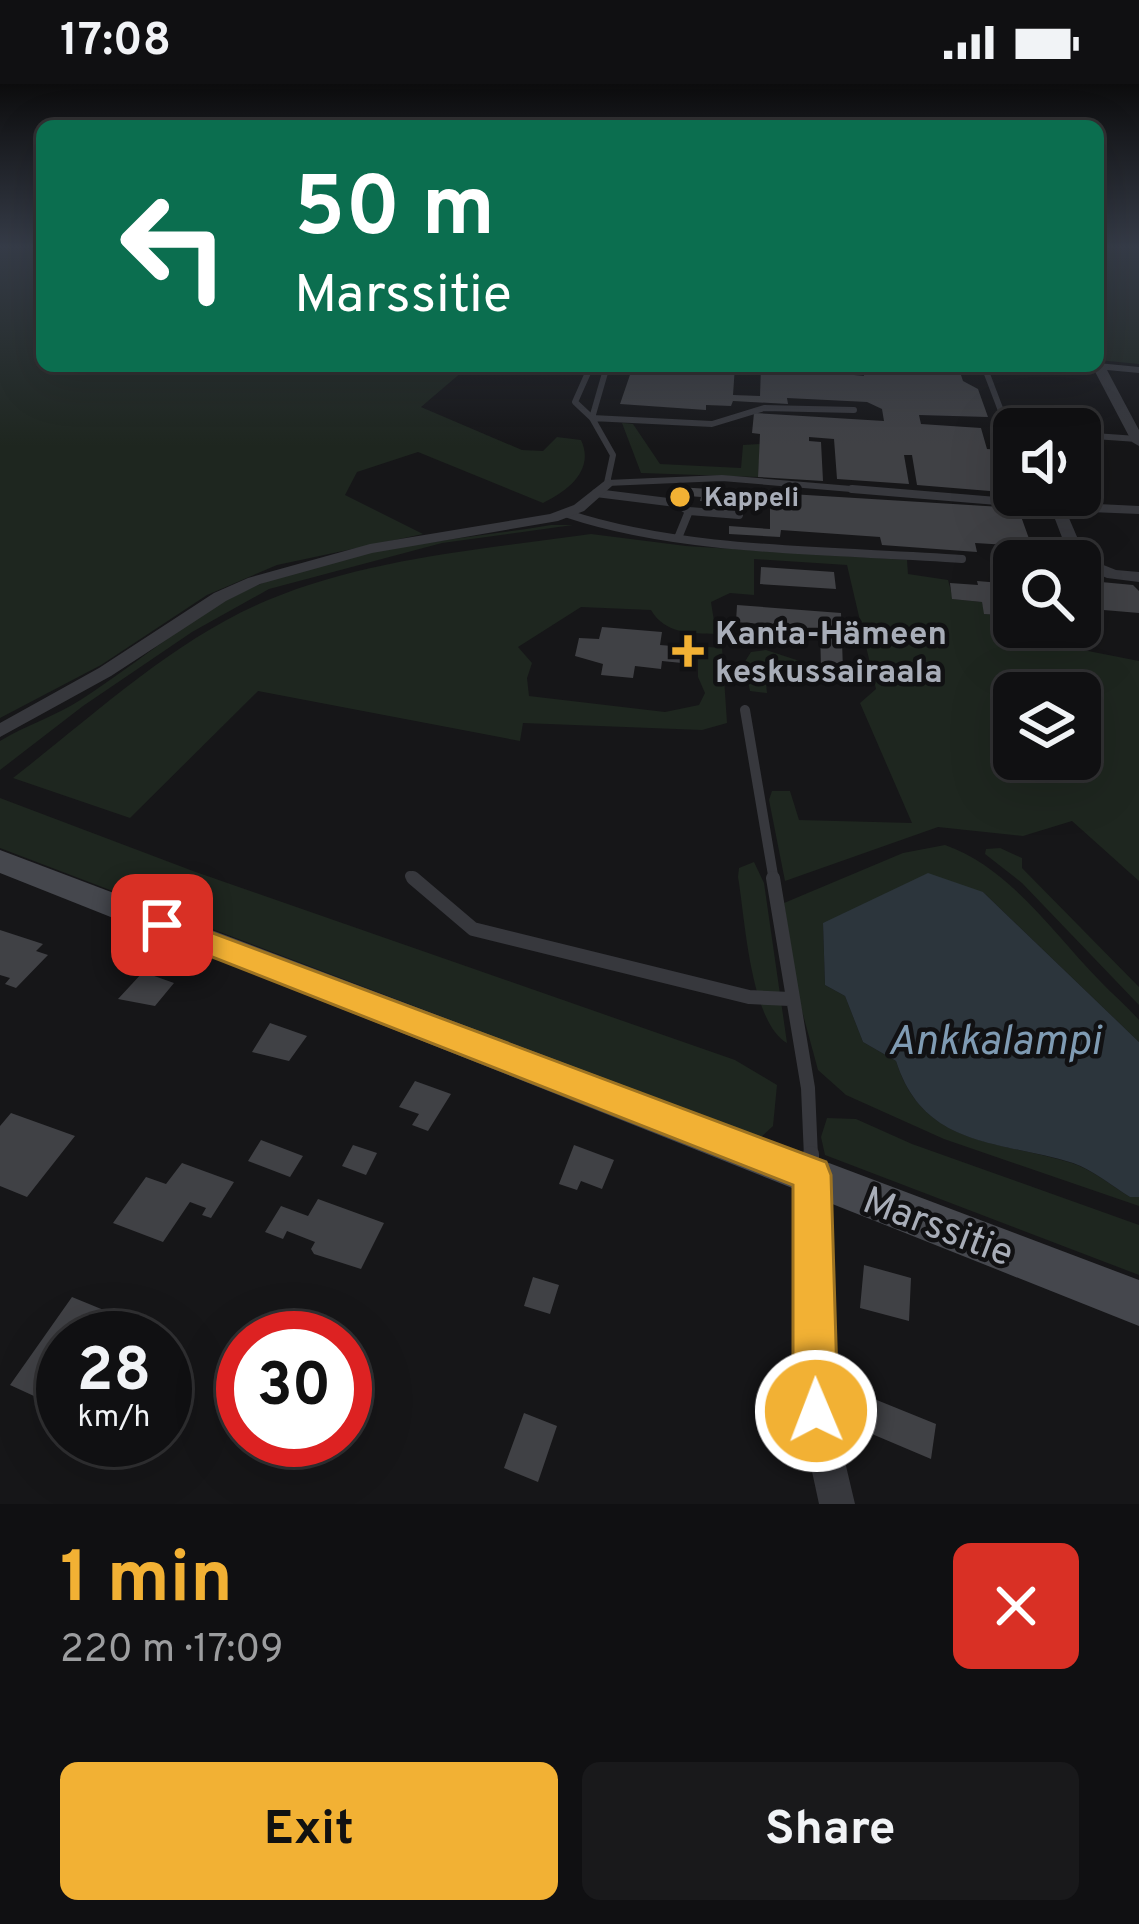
<!DOCTYPE html>
<html lang="en">
<head>
<meta charset="utf-8">
<style>
  :root { --surface:#101012; --page:#19191b; --text:#f1f3f6; --muted:#9c9d9f; --line:#303032; --accent:#f2b134 }
  body { margin:0; font-family:Overpass,sans-serif; background:var(--page); color:var(--text); height:100vh; display:flex; flex-direction:column; font-size:45px; white-space:nowrap }
  * { box-sizing:border-box; margin:0 }
  p { font-size:39px; color:var(--muted) }
  .icon { flex:none; width:66px; height:66px; fill:none; stroke:currentColor; stroke-width:2; stroke-linecap:round; stroke-linejoin:round }
  .map { position:relative; height:1420px; overflow:hidden }
  .drawer { display:flex; flex-direction:column; background:var(--surface); flex:1 }
  .drawer>* { flex:none }
  .hud { position:absolute; left:36px; top:36px; width:1068px; height:252px; border-radius:18px; box-shadow:0 12px 48px #0002,0 0 0 3px var(--line); background:#0b6e4f; color:#fff; overflow:hidden }
  .controls { position:absolute; left:993px; top:324px; display:grid; gap:24px }
  .controls a { display:grid; place-items:center; width:108px; height:108px; border-radius:18px; background:var(--surface); box-shadow:0 12px 48px #0002,0 0 0 3px var(--line); font-size:60px }
  .speed { position:absolute; left:36px; top:1227px; display:flex; gap:24px; font-size:60px; font-weight:700; text-align:center }
  .speed>* { display:grid; place-content:center; width:156px; height:156px; border-radius:50%; background:var(--surface); box-shadow:0 12px 48px #0002,0 0 0 3px var(--line); line-height:1 }
  .speed small { font-size:30px; font-weight:400 }
  .speed .limit { border:18px solid #d22; background:#fff; color:#111 }
  .pin { position:absolute; display:grid; place-items:center; width:102px; height:102px; color:#fff; margin:-51px; border-radius:24px; box-shadow:0 6px 18px #0006 }
  .me { position:absolute; width:132px; margin:-66px; rotate:359deg; stroke-linejoin:round; filter:drop-shadow(0 0 9px #0008) }
  .turn { display:flex; align-items:center; gap:42px; height:252px; padding:0 60px; font-size:54px }
  .turn .icon { width:156px; height:156px; stroke-width:2.5 }
  .turn b { display:block; font-size:84px; line-height:102px }
  .round { display:grid; place-items:center; flex:none; width:126px; height:126px; border-radius:18px; background:var(--page) }
  .summary { display:flex; align-items:center; justify-content:space-between; height:204px; padding:0 60px }
  h1 { font-size:72px; font-weight:700; line-height:90px; color:var(--accent) }
  .primary-button { display:flex; gap:24px; margin-top:auto; padding:24px 60px }
  .primary-button a { flex:1; height:138px; border-radius:18px; background:var(--accent); color:#111; font-size:48px; font-weight:700; line-height:138px; text-align:center }
  .primary-button a+a { background:var(--page); color:var(--text) }
  .status { display:flex; justify-content:space-between; align-items:center; height:84px; padding:0 60px; background:var(--surface); direction:ltr }
  .status svg { height:33px; fill:currentColor }
  .map>svg:first-child { display:block }
  .green { fill:#1e261f; fill-rule:evenodd }
  .water { fill:#2c353c }
  .building { fill:#404145 }
  .lines { fill:none; stroke-linecap:round; stroke-linejoin:round }
  .service-far4 { stroke:#37383d; stroke-width:6 }
  .service-far3 { stroke:#37383d; stroke-width:8 }
  .service-far2 { stroke:#37383d; stroke-width:10 }
  .service-far1 { stroke:#37383d; stroke-width:14 }
  .service { stroke:#37383d; stroke-width:16 }
  .minor { fill:#37383d; fill-rule:evenodd }
  .secondary { fill:#45474d; fill-rule:evenodd }
  .route { fill:#f2b134; stroke:#9d7322; stroke-width:3 }
  .poi-dot { fill:#f2b134; stroke:#111113; stroke-width:4.5 }
  .labels { text-anchor:middle; stroke-width:9; stroke-linejoin:round; paint-order:stroke }
  .far-poi-label { font-size:27px; font-weight:bold; fill:#a8adb8; stroke:#111113; text-anchor:start }
  .poi-label { font-size:33px; font-weight:bold; fill:#a8adb8; stroke:#111113; text-anchor:start }
  .near-street-label { font-size:39px; fill:#a8adb8; stroke:#111113 }
  .near-water-label { font-size:42px; font-style:italic; fill:#7f9bb3; stroke:#111113 }
</style>
</head>
<body>
<div class="status"><b>17:08</b><svg viewBox="0 0 49 12"><path d="M0 12V9h3v3zM5 12V6h3v6zM10 12V3h3v9zM15 12V0h3v12zM26 1h20v11H26zM47 4h2v5h-2z"/></svg></div>
<div class="map">
<svg width="1139" height="1420" viewBox="0 0 1139 1420">
  <rect width="100%" height="100%" fill="#161618"/>
  <path class="green" d="M 0,163 L 42,163 L 42,282 L 469,282 L 421,323 L 522,366 L 543,367 L 557,353 L 581,356 C 595,386 568,407 543,419 L 418,368 L 357,388 L 345,411 L 423,450 L 277,481 L 207,511 L 101,581 L 0,634 Z
    M 1098,163 L 1139,163 L 1139,280 L 1098,276 Z
    M 622,339 L 633,340 L 660,380 L 741,384 L 743,361 L 760,360 L 758,393 L 641,389 Z
    M 551,441 L 573,441 L 442,459 L 269,505 L 192,548 L 83,622 L 0,686 L 0,657 C 26,641 56,632 82,615 C 148,573 203,520 278,493 C 365,462 461,456 551,441 Z
    M 591,450 L 686,462 L 907,476 L 908,490 L 948,496 L 953,515 L 982,518 L 985,530 L 1014,532 L 1022,554 L 1139,577 L 1139,797 L 1072,737 L 1023,752 L 938,743 L 785,797 L 769,716 L 772,707 L 790,707 L 799,736 L 912,739 L 860,619 L 876,605 L 847,481 L 754,475 L 754,511 L 730,509 L 711,518 L 716,550 C 691,549 665,550 651,526 L 581,523 L 518,563 L 532,579 L 527,594 L 529,612 L 665,628 L 699,621 L 705,609 L 698,593 L 698,570 L 708,563 L 722,564 L 727,639 L 702,646 L 523,639 L 520,657 L 258,607 L 130,734 L 13,694 C 93,632 174,555 268,516 C 368,474 484,465 591,450 ZM 1014,609 L 1080,609 L 1080,675 L 1014,675 Z
    M 766,566 L 821,584 L 843,586 L 848,598 L 766,599 L 767,609 L 750,607 L 744,579 L 751,568 Z
    M 0,714 L 193,787 L 735,976 L 777,1001 L 773,1042 L 760,1054 L 0,764 Z
    M 945,761 C 1009,783 1054,850 1099,896 C 1112,910 1127,922 1139,936 L 1139,958 L 983,808 L 823,839 L 825,901 L 845,912 L 863,958 L 896,977 C 923,1063 998,1056 1072,1079 C 1093,1086 1112,1102 1130,1113 L 1139,1113 L 1139,1122 L 944,1055 L 846,1011 L 818,986 L 798,912 L 784,819 L 903,769 Z
    M 1000,764 L 1022,774 L 1022,784 L 1139,903 L 1139,921 L 1022,799 L 985,770 L 986,765 Z
    M 754,778 L 764,799 L 787,959 C 750,938 745,833 738,793 L 739,784 Z
    M 827,1034 L 856,1035 L 912,1060 L 1139,1141 L 1139,1191 L 825,1071 L 821,1053 Z"/>
  <path class="water" d="M 928,789 L 983,808 L 1139,958 L 1139,1113 L 1130,1113 C 1112,1102 1093,1086 1073,1079 C 997,1056 924,1064 896,977 L 863,958 L 845,912 L 825,901 L 823,839 Z"/>
  <path class="building" d="M 633,282 L 735,282 L 733,311 L 760,312 L 761,282 L 864,292 L 863,282 L 958,282 L 963,297 L 978,305 L 988,333 L 919,331 L 921,340 L 981,344 L 987,365 L 1014,367 L 1014,409 L 917,401 L 912,371 L 904,371 L 909,400 L 837,395 L 834,355 L 809,353 L 809,357 L 821,358 L 823,397 L 758,393 L 760,350 L 752,349 L 754,329 L 884,337 L 882,325 L 867,318 L 787,314 L 788,320 L 733,317 L 731,322 L 706,321 L 706,326 L 620,320 Z
    M 677,403 L 1018,424 L 1037,477 L 1014,477 L 1008,461 L 975,459 L 977,468 L 882,461 L 880,453 L 781,446 L 780,453 L 729,450 L 729,442 L 770,445 L 770,421 L 700,417 L 701,413 L 675,411 Z
    M 761,483 L 834,488 L 836,505 L 760,500 Z
    M 1080,496 L 1133,501 L 1139,507 L 1139,529 L 1080,524 Z
    M 977,497 L 1014,500 L 1014,532 L 984,530 L 982,518 L 952,515 L 950,499 L 978,501 Z
    M 737,521 L 841,529 L 843,586 L 821,584 L 820,545 L 736,538 Z
    M 602,543 L 662,548 L 660,561 L 684,563 L 682,579 L 662,577 L 661,585 L 635,582 L 633,594 L 601,591 L 603,580 L 575,572 L 579,554 L 599,555 Z
    M 0,846 L 43,860 L 36,867 L 48,871 L 16,904 L 5,900 L 10,894 L 0,891 Z
    M 143,888 L 174,899 L 155,922 L 118,915 Z
    M 270,939 L 307,952 L 289,977 L 252,968 Z
    M 415,997 L 451,1010 L 428,1047 L 412,1041 L 419,1030 L 399,1023 Z
    M 11,1029 L 75,1052 L 27,1113 L 0,1102 L 0,1042 Z
    M 261,1056 L 303,1072 L 290,1093 L 248,1077 Z
    M 353,1061 L 377,1069 L 366,1091 L 342,1082 Z
    M 574,1061 L 614,1076 L 602,1105 L 581,1097 L 577,1106 L 559,1100 Z
    M 182,1079 L 234,1098 L 211,1134 L 202,1131 L 206,1124 L 190,1118 L 163,1158 L 113,1139 L 146,1093 L 166,1100 Z
    M 318,1115 L 384,1139 L 361,1185 L 314,1170 L 311,1165 L 315,1158 L 287,1147 L 283,1155 L 265,1148 L 281,1122 L 308,1132 Z
    M 864,1181 L 911,1194 L 909,1237 L 860,1224 Z
    M 533,1193 L 559,1201 L 550,1230 L 524,1222 Z
    M 72,1213 L 128,1236 L 116,1254 L 63,1254 L 63,1281 L 58,1289 L 63,1294 L 47,1318 L 10,1301 Z
    M 852,1306 L 936,1340 L 931,1375 L 846,1339 Z
    M 524,1329 L 557,1342 L 538,1398 L 504,1384 Z"/>
  <g class="lines">
    <path class="service-far4" d="M 591,282 L 575,318 L 592,334 L 613,371 L 607,399 L 722,394 L 887,408
      M 984,282 L 1006,340 L 1074,345
      M 592,334 L 712,340 L 764,324 L 854,326
      M 592,334 L 607,282
      M 1014,348 L 1009,350 L 1014,359
      M 1080,351 L 1137,355"/>
    <path class="service-far3" d="M 852,405 L 1057,422
      M 596,409 L 676,419 L 689,427 L 678,454
      M 689,427 L 739,431
      M 568,430 C 685,469 838,466 962,475"/>
    <path class="service-far2" d="M 745,626 L 774,797
      M 410,792 L 416,797"/>
    <path class="service-far1" d="M 413,794 L 473,845 L 749,913 L 790,915
      M 773,794 L 808,1004 L 811,1073"/>
    <path class="service" d="M 811,1070 L 811,1081"/>
    <path class="minor" d="M 1098,279 L 1139,283 L 1139,289 L 1107,286 L 1139,346 L 1139,362 L 1132,358 L 1092,282 L 1098,282 Z
      M 607,395 L 614,399 L 612,402 L 584,427 L 558,437 L 372,469 L 260,500 L 226,517 L 111,592 L 0,653 L 0,639 L 99,584 L 214,509 L 248,494 L 370,460 L 550,430 L 574,421 Z
      M 1057,418 L 1139,422 L 1139,430 L 1066,427 L 1086,474 L 1116,486 L 1139,488 L 1139,498 L 1107,494 L 1080,483 L 1080,477 L 1071,477 L 1050,422 Z
      M 812,1077 L 822,1081 L 827,1091 L 833,1327 L 855,1420 L 819,1420 L 799,1327 L 797,1091 L 802,1081 Z"/>
    <path class="secondary" d="M 0,766 L 1139,1196 L 1139,1242 L 0,789 Z"/>
  </g>
  <linearGradient id="sky" x2="0" y2="1"><stop stop-color="#0c0c0d"/><stop offset="0.45" stop-color="#363c48"/><stop offset="1" stop-color="#363c48" stop-opacity="0"/></linearGradient>
  <rect width="1139" height="362" fill="url(#sky)"/>
  <path class="route" d="M 162,830 L 826,1078 L 831,1091 L 838,1327 L 832,1343 L 816,1350 L 800,1343 L 793,1327 L 793,1101 L 151,849 L 147,841 L 151,833 Z"/>
  <g class="poi-dot">
    <circle cx="680" cy="413" r="12"/>
    <path d="M682 549h12v12h12v12h-12v12h-12v-12h-12v-12h12z"/>
  </g>
  <g class="labels">
    <g class="far-poi-label">
      <text x="704" y="422">Kappeli</text>
    </g>
    <g class="poi-label">
      <text x="715" y="560">Kanta-Hämeen<tspan x="715" dy="38">keskussairaala</tspan></text>
    </g>
    <g class="near-street-label">
      <text transform="translate(939 1141) rotate(21)" y="14">Marssitie</text>
    </g>
    <g class="near-water-label">
      <text x="994" y="970">Ankkalampi</text>
    </g>
  </g>
</svg>
<div class="controls">
<a><svg class="icon" aria-label="sound" viewBox="0 0 24 24"><path d="M4 9h4l5-4v14l-5-4H4zM17 9q2 3 0 6"/></svg></a>
<a><svg class="icon" aria-label="search" viewBox="0 0 24 24"><circle cx="10" cy="10" r="6"/><path d="M15 15l6 6"/></svg></a>
<a><svg class="icon" aria-label="layers" viewBox="0 0 24 24"><path d="M12 4l9 5-9 5-9-5zM3 14l9 5 9-5"/></svg></a>
</div>
<div class="speed"><div>28<small>km/h</small></div><div class="limit">30</div></div>
<div class="pin" style="left:162px;top:841px;background:#d93025"><svg class="icon" aria-label="arrive" viewBox="0 0 24 24"><path d="M6 21V4h12l-3 4 3 4H6"/></svg></div>
<svg class="me" style="left:816px;top:1327px" viewBox="-20 -20 40 40"><circle r="17" fill="#f2b134" stroke="#fff" stroke-width="3"/><path d="M0-11L8 9 0 5-8 9z" fill="#fff"/></svg>
<div class="hud">
<div class="turn"><svg class="icon" aria-label="left" viewBox="0 0 24 24"><path d="M17 20v-9H6M10 6l-5 5 5 5"/></svg><div><b>50 m</b>Marssitie</div></div>
</div>
</div>
<section class="drawer">
<div class="summary"><div><h1>1 min</h1><p>220 m · 17:09</p></div><a class="round" style="background:#d93025;color:#fff"><svg class="icon" aria-label="close" viewBox="0 0 24 24"><path d="M6 6l12 12M18 6L6 18"/></svg></a></div>
<div class="primary-button"><a>Exit</a><a>Share</a></div>
</section>
</body>
</html>
